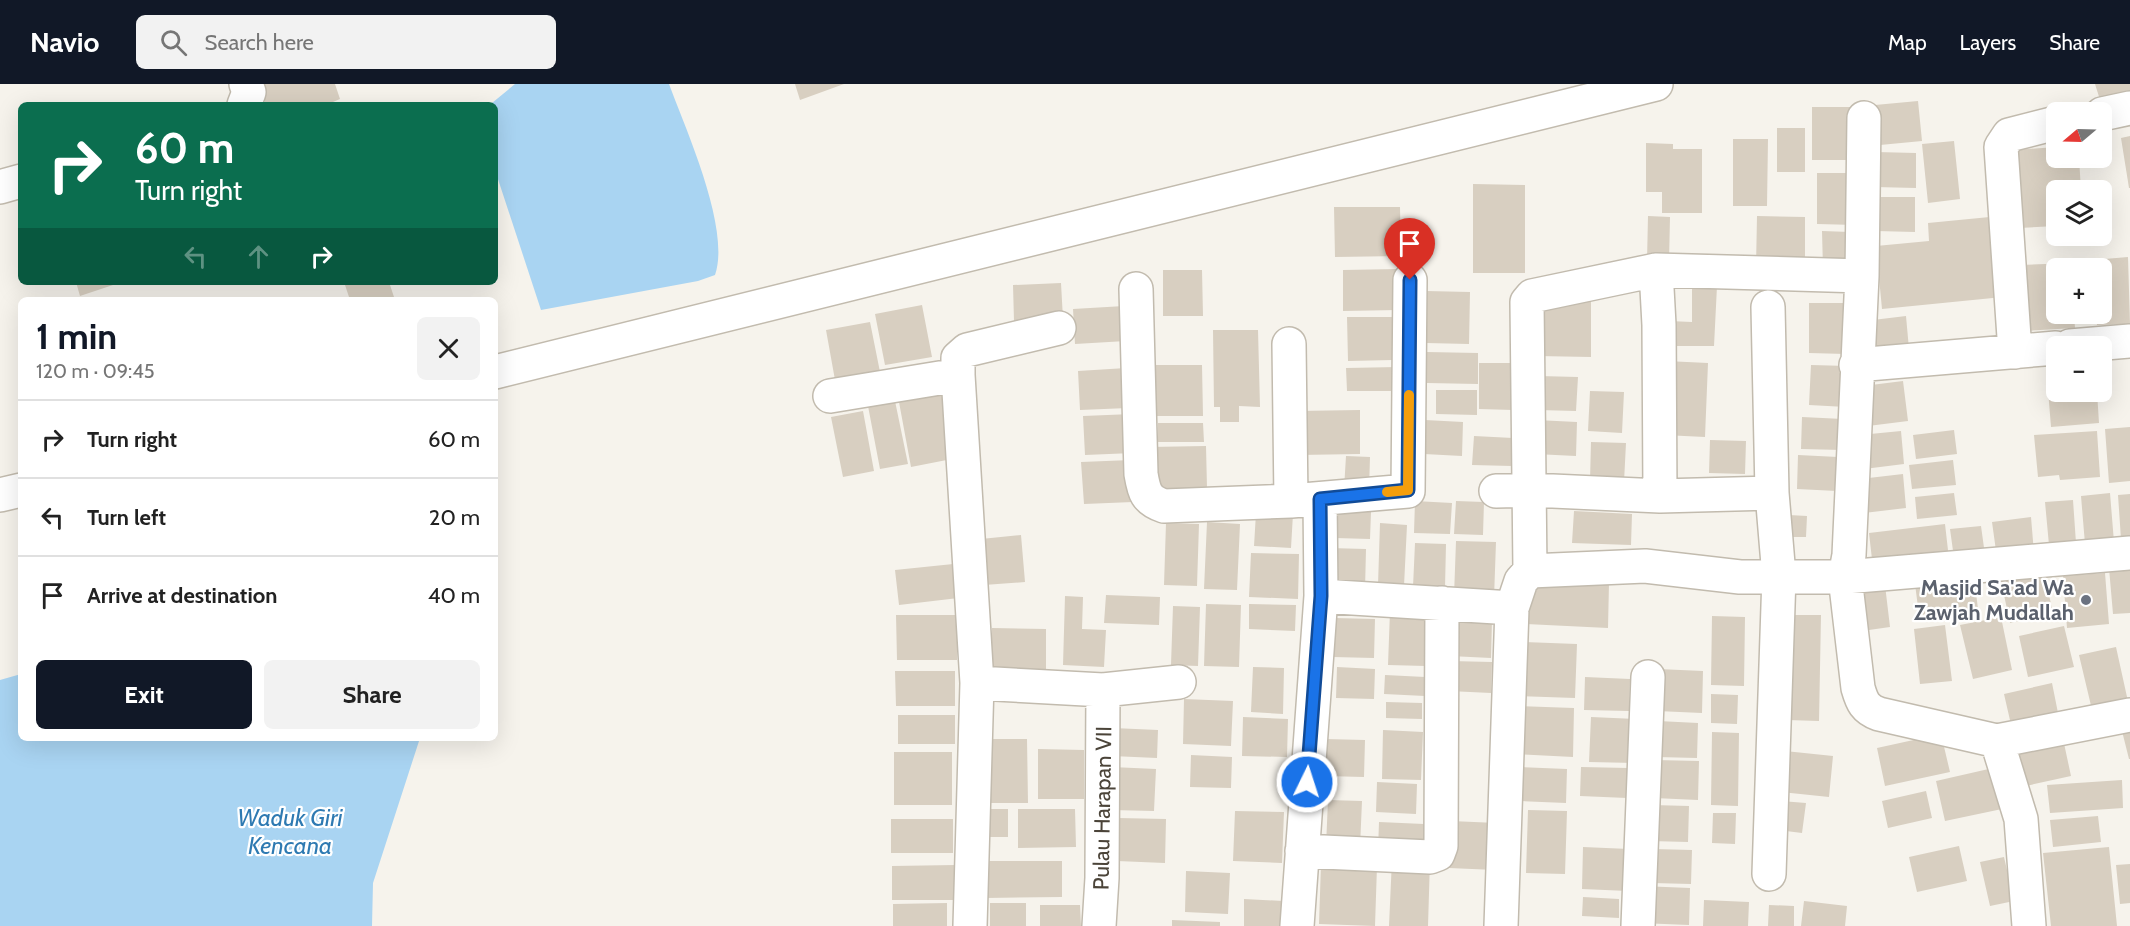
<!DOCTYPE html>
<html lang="en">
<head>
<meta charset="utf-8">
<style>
  :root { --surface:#fff; --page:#f2f2f2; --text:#222; --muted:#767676; --line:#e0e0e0; --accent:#111827 }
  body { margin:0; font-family:Cabin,sans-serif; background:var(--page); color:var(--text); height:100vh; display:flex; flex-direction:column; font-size:22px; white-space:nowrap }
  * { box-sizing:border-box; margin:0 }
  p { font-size:20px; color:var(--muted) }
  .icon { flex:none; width:33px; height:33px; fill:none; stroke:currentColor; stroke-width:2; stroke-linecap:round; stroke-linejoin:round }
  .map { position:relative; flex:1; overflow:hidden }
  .panel { position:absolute; left:18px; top:213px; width:480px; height:444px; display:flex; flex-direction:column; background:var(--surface); border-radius:9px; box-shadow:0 6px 24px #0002 }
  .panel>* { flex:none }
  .hud { position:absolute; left:18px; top:18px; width:480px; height:183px; border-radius:9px; box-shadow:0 6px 24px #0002; background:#0b6e4f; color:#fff; overflow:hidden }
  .needle { width:39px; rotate:251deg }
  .buttons { position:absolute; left:2046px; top:18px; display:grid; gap:12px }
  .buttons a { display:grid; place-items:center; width:66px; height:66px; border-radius:9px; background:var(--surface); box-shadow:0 6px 24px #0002; font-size:30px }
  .pin { position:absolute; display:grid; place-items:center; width:51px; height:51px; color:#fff; margin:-62px -26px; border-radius:50% 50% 50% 0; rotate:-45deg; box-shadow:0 0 6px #0007 }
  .pin .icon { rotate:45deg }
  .me { position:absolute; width:66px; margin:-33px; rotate:4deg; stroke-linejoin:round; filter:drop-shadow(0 0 4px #0008) }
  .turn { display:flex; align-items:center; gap:21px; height:126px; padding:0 18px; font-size:27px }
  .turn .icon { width:78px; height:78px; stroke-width:2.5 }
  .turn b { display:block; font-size:42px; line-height:51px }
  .lanes { display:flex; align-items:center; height:57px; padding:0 18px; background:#0003; justify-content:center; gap:30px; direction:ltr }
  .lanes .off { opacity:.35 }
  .round { display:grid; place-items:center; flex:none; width:63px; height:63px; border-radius:9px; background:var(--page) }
  .headline { display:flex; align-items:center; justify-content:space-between; height:102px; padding:0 18px }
  h1 { font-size:36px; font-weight:700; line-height:45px; color:var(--accent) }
  .cta { display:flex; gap:12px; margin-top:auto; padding:12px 18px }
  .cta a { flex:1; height:69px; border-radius:9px; background:var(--accent); color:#fff; font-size:24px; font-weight:700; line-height:69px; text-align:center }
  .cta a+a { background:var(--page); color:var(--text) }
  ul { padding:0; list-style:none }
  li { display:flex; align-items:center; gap:18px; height:78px; padding:0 18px; border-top:2px solid var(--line) }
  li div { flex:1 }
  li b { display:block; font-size:22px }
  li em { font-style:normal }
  header { display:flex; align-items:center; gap:36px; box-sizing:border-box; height:84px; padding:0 30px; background:var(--accent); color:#fff }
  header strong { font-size:28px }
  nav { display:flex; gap:33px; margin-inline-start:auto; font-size:21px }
  .search { width:420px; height:54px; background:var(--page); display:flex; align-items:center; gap:15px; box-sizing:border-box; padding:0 21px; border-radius:9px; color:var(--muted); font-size:22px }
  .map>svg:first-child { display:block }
  .water { fill:#a9d4f2 }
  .building { fill:#d8cfc1 }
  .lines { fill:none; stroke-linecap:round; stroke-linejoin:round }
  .minor-casing { stroke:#c2bbae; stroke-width:36 }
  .minor { stroke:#fff; stroke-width:33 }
  .route-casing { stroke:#114b97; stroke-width:15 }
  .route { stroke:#1a73e8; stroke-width:10 }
  .slow { stroke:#f59e0b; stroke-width:10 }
  .worship-dot { fill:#6b7280; stroke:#fff; stroke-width:2 }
  .labels { text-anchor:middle; stroke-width:4.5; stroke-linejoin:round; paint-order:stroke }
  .worship-label { font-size:22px; font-weight:bold; fill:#5b616d; stroke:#fff; text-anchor:end }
  .street-label { font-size:22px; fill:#4b4439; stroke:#fff }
  .water-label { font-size:24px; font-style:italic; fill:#2e7ab2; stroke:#fff }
</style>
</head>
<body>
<header>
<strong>Navio</strong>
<div class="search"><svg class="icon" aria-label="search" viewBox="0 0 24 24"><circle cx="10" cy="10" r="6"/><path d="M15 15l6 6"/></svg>Search here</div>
<nav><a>Map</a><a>Layers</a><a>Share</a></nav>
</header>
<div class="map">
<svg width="2130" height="842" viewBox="0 0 2130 842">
  <rect width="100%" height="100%" fill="#f6f3ec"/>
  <path class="water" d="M 515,0 L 669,0 C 686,46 731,145 715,191 L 698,197 L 541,226 L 495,86 L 495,21 L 492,19 Z
    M 21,590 L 21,654 L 420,654 L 373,799 L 372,842 L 0,842 L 0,596 Z"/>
  <path class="building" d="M 258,0 L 335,0 L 340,15 L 326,21 L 266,21 Z
    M 795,0 L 844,0 L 800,16 Z
    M 2095,0 L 2130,0 L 2130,9 L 2101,19 Z
    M 1918,17 L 1922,57 L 1880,61 L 1875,21 Z
    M 1812,23 L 1853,23 L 1854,76 L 1812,76 Z
    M 1777,44 L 1805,44 L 1805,88 L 1777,88 Z
    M 2130,52 L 2130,104 L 2129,104 L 2121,54 Z
    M 1733,55 L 1768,55 L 1767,122 L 1733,122 Z
    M 1954,57 L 1960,115 L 1928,119 L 1922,60 Z
    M 1646,59 L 1673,60 L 1673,65 L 1702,65 L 1702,129 L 1662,129 L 1662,108 L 1646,108 Z
    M 2056,63 L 2056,74 L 2079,74 L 2081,106 L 2056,106 L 2056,142 L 2019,144 L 2013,66 Z
    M 1876,68 L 1916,69 L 1916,104 L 1875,103 Z
    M 1817,89 L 1856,89 L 1856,141 L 1817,140 Z
    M 1473,100 L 1525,101 L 1525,189 L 1473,189 Z
    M 1876,113 L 1915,113 L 1915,148 L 1876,147 Z
    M 1334,123 L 1400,123 L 1401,172 L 1335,173 Z
    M 1648,132 L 1670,133 L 1669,178 L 1647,177 Z
    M 1757,132 L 1805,133 L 1805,184 L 1756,184 Z
    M 2000,132 L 2003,213 L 1882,225 L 1876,162 L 1929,157 L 1928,139 Z
    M 1822,147 L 1850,148 L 1849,185 L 1823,185 Z
    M 2128,173 L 2130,240 L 2097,241 L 2096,230 L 2102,230 L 2102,184 L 2094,184 L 2093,176 Z
    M 2071,179 L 2072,184 L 2056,184 L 2056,230 L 2074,230 L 2075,244 L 2024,247 L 2020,181 Z
    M 1398,185 L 1398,226 L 1343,227 L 1343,186 Z
    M 1163,186 L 1202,186 L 1203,232 L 1163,232 Z
    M 76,198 L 122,198 L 80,212 Z
    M 344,198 L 389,198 L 395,216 L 350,216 Z
    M 1061,199 L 1063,235 L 1014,237 L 1013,201 Z
    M 1717,202 L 1714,262 L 1669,262 L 1669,237 L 1692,238 L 1692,203 Z
    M 1426,207 L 1470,208 L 1469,260 L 1426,259 Z
    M 1537,214 L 1591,214 L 1591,273 L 1537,272 Z
    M 1809,219 L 1845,219 L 1846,270 L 1809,269 Z
    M 922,221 L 932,273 L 885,281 L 875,230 Z
    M 1124,222 L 1126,257 L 1075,260 L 1073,225 Z
    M 1906,232 L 1910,276 L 1877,279 L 1873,236 Z
    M 1347,233 L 1393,233 L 1393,276 L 1348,277 Z
    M 870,238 L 880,288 L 835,296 L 826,246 Z
    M 1213,246 L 1258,246 L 1260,323 L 1239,322 L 1239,338 L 1220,338 L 1220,323 L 1214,323 Z
    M 1427,268 L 1478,269 L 1478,300 L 1427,299 Z
    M 1666,277 L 1708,279 L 1705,353 L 1664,351 Z
    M 1479,279 L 1513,279 L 1513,326 L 1479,325 Z
    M 1154,281 L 1202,281 L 1203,332 L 1155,332 Z
    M 1811,281 L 1848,282 L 1846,323 L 1809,321 Z
    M 1398,283 L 1399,307 L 1347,307 L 1346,284 Z
    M 1126,284 L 1128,324 L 1080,326 L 1078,287 Z
    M 1539,292 L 1578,293 L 1576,327 L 1538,326 Z
    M 1903,297 L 1908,337 L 1868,342 L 1863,302 Z
    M 2056,305 L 2056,308 L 2097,308 L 2099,339 L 2051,343 L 2048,306 Z
    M 1436,306 L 1477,306 L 1477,331 L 1436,330 Z
    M 1590,307 L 1624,308 L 1622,349 L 1588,347 Z
    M 950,309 L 962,373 L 911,383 L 899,318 Z
    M 895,317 L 908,380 L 880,385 L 868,322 Z
    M 1360,326 L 1360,370 L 1298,371 L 1297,327 Z
    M 863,327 L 874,387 L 843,393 L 831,333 Z
    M 1132,330 L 1133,369 L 1085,371 L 1083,332 Z
    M 1802,333 L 1843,335 L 1842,366 L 1801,365 Z
    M 1425,336 L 1463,338 L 1462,372 L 1424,370 Z
    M 1536,336 L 1577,338 L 1576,372 L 1535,370 Z
    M 1158,339 L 1203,339 L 1204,358 L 1158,358 Z
    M 2130,343 L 2130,397 L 2109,399 L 2105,345 Z
    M 1954,346 L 1957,370 L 1916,375 L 1913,351 Z
    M 1901,347 L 1904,380 L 1864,385 L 1860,351 Z
    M 2097,347 L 2100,393 L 2060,396 L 2059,391 L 2038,393 L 2034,351 Z
    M 1474,352 L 1513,354 L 1512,382 L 1472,381 Z
    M 1710,356 L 1746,357 L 1745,390 L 1709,389 Z
    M 1591,358 L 1626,359 L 1624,398 L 1590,397 Z
    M 1206,362 L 1207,404 L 1149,404 L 1149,363 Z
    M 1798,371 L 1838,373 L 1837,407 L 1797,405 Z
    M 1346,372 L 1370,373 L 1369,406 L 1344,405 Z
    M 1131,376 L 1133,418 L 1084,420 L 1081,378 Z
    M 1953,376 L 1956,401 L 1912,405 L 1909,381 Z
    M 1903,390 L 1906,424 L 1864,429 L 1860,395 Z
    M 1954,409 L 1957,431 L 1917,435 L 1915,413 Z
    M 2110,409 L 2114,458 L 2085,460 L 2081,412 Z
    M 2130,410 L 2130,454 L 2121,455 L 2118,411 Z
    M 2073,416 L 2076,459 L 2049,461 L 2045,418 Z
    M 1415,417 L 1452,419 L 1450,450 L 1414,449 Z
    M 1456,417 L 1484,418 L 1483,451 L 1454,450 Z
    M 1335,427 L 1371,428 L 1370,455 L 1335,454 Z
    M 1574,427 L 1632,430 L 1631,461 L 1572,459 Z
    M 1256,429 L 1293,430 L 1291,464 L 1254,462 Z
    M 1789,431 L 1807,432 L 1806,453 L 1788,453 Z
    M 2031,433 L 2034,469 L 1997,474 L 1992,438 Z
    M 1207,438 L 1240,440 L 1237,506 L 1204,505 Z
    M 1166,439 L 1199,440 L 1197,502 L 1164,501 Z
    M 1380,439 L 1407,441 L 1404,502 L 1378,501 Z
    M 1945,440 L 1949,475 L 1873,484 L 1869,449 Z
    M 1981,442 L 1985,471 L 1954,474 L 1950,445 Z
    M 1021,451 L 1025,498 L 984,501 L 981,455 Z
    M 1456,457 L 1496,458 L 1494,514 L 1454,512 Z
    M 1415,459 L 1446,460 L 1445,504 L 1413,503 Z
    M 1329,464 L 1366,465 L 1365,506 L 1327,504 Z
    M 1251,469 L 1299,470 L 1298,515 L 1249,513 Z
    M 963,479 L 967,513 L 899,521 L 895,486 Z
    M 2130,482 L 2130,529 L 2113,530 L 2109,484 Z
    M 2044,488 L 2053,529 L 2010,539 L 2001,497 Z
    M 2105,489 L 2109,540 L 2067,544 L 2063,492 Z
    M 1974,493 L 1978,525 L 1919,531 L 1915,500 Z
    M 1528,496 L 1609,499 L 1608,544 L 1526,540 Z
    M 1885,501 L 1890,543 L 1862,547 L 1857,505 Z
    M 1106,511 L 1160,513 L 1159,541 L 1104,539 Z
    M 1065,512 L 1083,513 L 1082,545 L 1106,546 L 1104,583 L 1063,581 Z
    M 1206,520 L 1241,521 L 1239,583 L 1204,582 Z
    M 1249,520 L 1296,521 L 1295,547 L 1249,545 Z
    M 1173,522 L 1200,523 L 1198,582 L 1171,581 Z
    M 1390,527 L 1428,529 L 1426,582 L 1388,581 Z
    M 896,531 L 957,531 L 957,576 L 897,576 Z
    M 1789,531 L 1821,531 L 1819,637 L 1787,636 Z
    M 1712,532 L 1745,533 L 1744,602 L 1711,601 Z
    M 2001,533 L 2012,586 L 1973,595 L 1960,541 Z
    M 1334,534 L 1375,535 L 1374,574 L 1333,573 Z
    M 1451,534 L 1492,536 L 1491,574 L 1450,572 Z
    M 1945,541 L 1952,597 L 1920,600 L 1914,545 Z
    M 2064,542 L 2074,583 L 2028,593 L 2019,552 Z
    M 992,544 L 1046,545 L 1046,590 L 992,590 Z
    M 1522,558 L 1577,560 L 1575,614 L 1520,612 Z
    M 2116,563 L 2129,622 L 2093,630 L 2079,571 Z
    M 1450,577 L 1492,578 L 1491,609 L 1449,607 Z
    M 1253,583 L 1284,584 L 1283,630 L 1251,628 Z
    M 1337,583 L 1375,585 L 1374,615 L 1336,614 Z
    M 1658,585 L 1703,587 L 1702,629 L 1657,627 Z
    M 895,587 L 955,587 L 955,622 L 896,622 Z
    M 1385,591 L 1425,593 L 1425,612 L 1384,610 Z
    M 1585,593 L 1630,595 L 1629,627 L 1584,626 Z
    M 2052,599 L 2059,634 L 2012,645 L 2004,610 Z
    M 1711,610 L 1738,611 L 1737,640 L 1711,639 Z
    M 1184,615 L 1233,617 L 1231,662 L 1183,660 Z
    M 1386,618 L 1422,619 L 1422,635 L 1386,634 Z
    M 1517,622 L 1574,624 L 1573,673 L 1515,670 Z
    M 898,631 L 955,631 L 955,660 L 898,660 Z
    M 1243,633 L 1288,635 L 1287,673 L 1242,672 Z
    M 1591,633 L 1636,635 L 1635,679 L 1589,678 Z
    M 1658,637 L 1698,639 L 1697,674 L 1657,673 Z
    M 2130,641 L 2130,675 L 2129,675 L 2121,643 Z
    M 1113,644 L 1158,646 L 1157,674 L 1112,672 Z
    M 1383,646 L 1423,648 L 1421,696 L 1382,695 Z
    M 1712,648 L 1739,649 L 1738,722 L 1711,721 Z
    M 1941,650 L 1950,688 L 1885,702 L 1877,664 Z
    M 2062,650 L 2071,692 L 2021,703 L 2011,662 Z
    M 980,655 L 1027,655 L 1028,719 L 980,719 Z
    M 1325,655 L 1365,656 L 1364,693 L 1324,692 Z
    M 1038,665 L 1084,666 L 1084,715 L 1038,715 Z
    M 1785,667 L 1833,672 L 1829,713 L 1781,708 Z
    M 894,668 L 952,668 L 952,721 L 894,721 Z
    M 1191,671 L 1232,673 L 1231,704 L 1190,703 Z
    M 1655,676 L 1699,677 L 1698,716 L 1654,714 Z
    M 1112,683 L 1156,685 L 1154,727 L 1111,726 Z
    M 1521,683 L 1567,685 L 1566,719 L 1521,717 Z
    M 1581,683 L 1628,684 L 1627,714 L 1580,712 Z
    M 1993,684 L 2002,725 L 1945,737 L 1936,697 Z
    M 2122,696 L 2123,724 L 2050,729 L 2047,701 Z
    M 1377,698 L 1417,700 L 1416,730 L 1376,728 Z
    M 1926,707 L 1932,734 L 1888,744 L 1882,717 Z
    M 1328,716 L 1362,717 L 1360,763 L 1326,762 Z
    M 1781,717 L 1806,719 L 1802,749 L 1778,746 Z
    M 1652,721 L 1689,722 L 1688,758 L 1650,757 Z
    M 980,725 L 1008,725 L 1008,753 L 980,753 Z
    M 1018,725 L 1075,725 L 1076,763 L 1018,764 Z
    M 1528,726 L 1567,727 L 1565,790 L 1526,789 Z
    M 1235,727 L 1284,728 L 1282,779 L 1233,777 Z
    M 1713,729 L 1736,729 L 1735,760 L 1712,759 Z
    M 2098,732 L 2101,758 L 2053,763 L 2050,736 Z
    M 1118,734 L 1166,735 L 1165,779 L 1117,777 Z
    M 891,735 L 953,735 L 953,769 L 891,769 Z
    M 1451,737 L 1497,739 L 1495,786 L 1449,784 Z
    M 1379,738 L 1424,740 L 1423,768 L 1378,766 Z
    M 1959,762 L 1967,797 L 1917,808 L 1909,773 Z
    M 1583,763 L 1629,765 L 1628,807 L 1582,805 Z
    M 2109,763 L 2117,842 L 2051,842 L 2043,769 Z
    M 1654,765 L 1692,766 L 1691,800 L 1652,799 Z
    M 2004,773 L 2014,817 L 1990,822 L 1980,778 Z
    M 1392,775 L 1430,776 L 1428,842 L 1389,842 Z
    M 986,777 L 1062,777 L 1062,813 L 986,814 Z
    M 1321,780 L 1377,782 L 1375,842 L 1319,840 Z
    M 2130,780 L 2130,819 L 2120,820 L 2116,781 Z
    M 955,781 L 955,816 L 892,816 L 892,782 Z
    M 1186,787 L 1230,789 L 1228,830 L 1185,828 Z
    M 1641,802 L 1690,804 L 1689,841 L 1640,839 Z
    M 1583,813 L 1619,815 L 1619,834 L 1582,832 Z
    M 1244,815 L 1283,817 L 1281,842 L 1244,842 Z
    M 1704,816 L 1749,818 L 1748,842 L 1703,842 Z
    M 1804,817 L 1847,822 L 1845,842 L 1801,842 Z
    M 947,819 L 947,842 L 893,842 L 893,820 Z
    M 990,819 L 1026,819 L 1026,842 L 990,842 Z
    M 1040,821 L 1080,821 L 1081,842 L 1040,842 Z
    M 1769,821 L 1794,822 L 1794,842 L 1768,842 Z
    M 1172,836 L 1220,838 L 1220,842 L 1172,842 Z"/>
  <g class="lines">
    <g class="minor-casing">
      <path id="minor" d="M 244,21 L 249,8 L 246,0
        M 2102,30 L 2130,24
        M 1864,34 L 1862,192 L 1849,471 L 1845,493 L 1858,604 C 1862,618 1865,625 1879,630 L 1997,657 L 2130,631
        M 0,103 L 21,97
        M 1136,205 L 1141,390 C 1144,408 1146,416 1164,422 L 1291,417 L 1408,407 L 1410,196
        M 1768,223 L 1772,409 L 1779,492 L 1769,790
        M 1289,260 L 1291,417
        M 2070,262 L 2130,257
        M 2015,268 L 2001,63 L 2009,51 L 2056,39
        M 1856,281 L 2056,264
        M 495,288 L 1656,0
        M 958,291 L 958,274 L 967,266 L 1059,244
        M 830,312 L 958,291 L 977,599 L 970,842
        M 1496,407 L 1531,406 L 1660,412 L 1659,241 L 1656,186
        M 0,411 L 21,406
        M 1660,412 L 1772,409
        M 1530,487 L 1527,218 L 1532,212 L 1656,186 L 1862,192
        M 1321,512 L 1512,524
        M 977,599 L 1103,606 L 1179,598
        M 1997,657 L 2021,735 L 2029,842
        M 1302,767 L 1430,773 L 1438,770 L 1441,762 L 1442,519
        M 1099,842 L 1102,794 L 1103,606
        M 1297,842 L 1321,512 L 1320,415
        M 1501,842 L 1512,524 L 1521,497 L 1530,487 L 1645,482 L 1740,493 L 1845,493 L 2130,469
        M 1638,842 L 1648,593"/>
    </g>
    <use href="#minor" class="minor"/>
  </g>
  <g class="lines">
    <g class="route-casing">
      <path id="route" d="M 1307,698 L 1321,512 L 1320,415 L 1408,406 L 1410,196"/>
    </g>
    <use href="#route" class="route"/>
    <path class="slow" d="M 1387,408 L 1408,406 L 1409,311"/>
  </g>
  <circle class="worship-dot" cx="2086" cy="516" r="6"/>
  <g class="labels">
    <g class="worship-label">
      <text x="2074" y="511">Masjid Sa'ad Wa<tspan x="2074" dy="25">Zawjah Mudallah</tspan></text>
    </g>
    <g class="street-label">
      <text transform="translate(1102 724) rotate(-89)" y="8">Pulau Harapan VII</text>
    </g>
    <g class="water-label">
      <text x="290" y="742">Waduk Giri<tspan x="290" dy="28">Kencana</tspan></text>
    </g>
  </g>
</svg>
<div class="buttons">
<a><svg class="needle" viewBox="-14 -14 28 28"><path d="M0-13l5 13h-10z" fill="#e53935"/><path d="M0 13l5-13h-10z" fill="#767676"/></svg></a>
<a><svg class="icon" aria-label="layers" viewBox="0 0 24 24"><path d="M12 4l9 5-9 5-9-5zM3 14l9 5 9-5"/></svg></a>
<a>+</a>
<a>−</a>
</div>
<div class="pin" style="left:1410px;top:196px;background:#d93025"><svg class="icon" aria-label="arrive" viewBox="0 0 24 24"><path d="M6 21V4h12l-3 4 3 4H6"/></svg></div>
<svg class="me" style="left:1307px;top:698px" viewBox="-20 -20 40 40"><circle r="17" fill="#1a73e8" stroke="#fff" stroke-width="3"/><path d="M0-11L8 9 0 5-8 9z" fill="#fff"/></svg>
<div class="hud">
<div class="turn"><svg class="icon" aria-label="right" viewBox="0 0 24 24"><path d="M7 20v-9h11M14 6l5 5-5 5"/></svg><div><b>60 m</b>Turn right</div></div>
<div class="lanes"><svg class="icon off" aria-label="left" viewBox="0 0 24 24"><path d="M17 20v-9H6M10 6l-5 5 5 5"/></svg><svg class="icon off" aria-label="ahead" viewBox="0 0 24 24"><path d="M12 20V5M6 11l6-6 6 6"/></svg><svg class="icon" aria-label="right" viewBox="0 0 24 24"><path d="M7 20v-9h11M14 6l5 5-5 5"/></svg></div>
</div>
<section class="panel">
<div class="headline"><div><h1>1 min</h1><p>120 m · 09:45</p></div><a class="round"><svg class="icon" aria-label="close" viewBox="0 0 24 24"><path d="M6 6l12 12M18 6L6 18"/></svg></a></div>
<ul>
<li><svg class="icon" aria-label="right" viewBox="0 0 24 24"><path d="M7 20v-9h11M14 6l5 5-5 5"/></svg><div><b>Turn right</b></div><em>60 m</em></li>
<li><svg class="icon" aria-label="left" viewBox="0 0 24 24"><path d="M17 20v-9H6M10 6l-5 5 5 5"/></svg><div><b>Turn left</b></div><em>20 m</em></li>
<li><svg class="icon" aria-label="arrive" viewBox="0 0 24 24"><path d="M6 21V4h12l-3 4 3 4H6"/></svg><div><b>Arrive at destination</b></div><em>40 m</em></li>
</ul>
<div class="cta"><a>Exit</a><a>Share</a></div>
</section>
</div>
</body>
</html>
